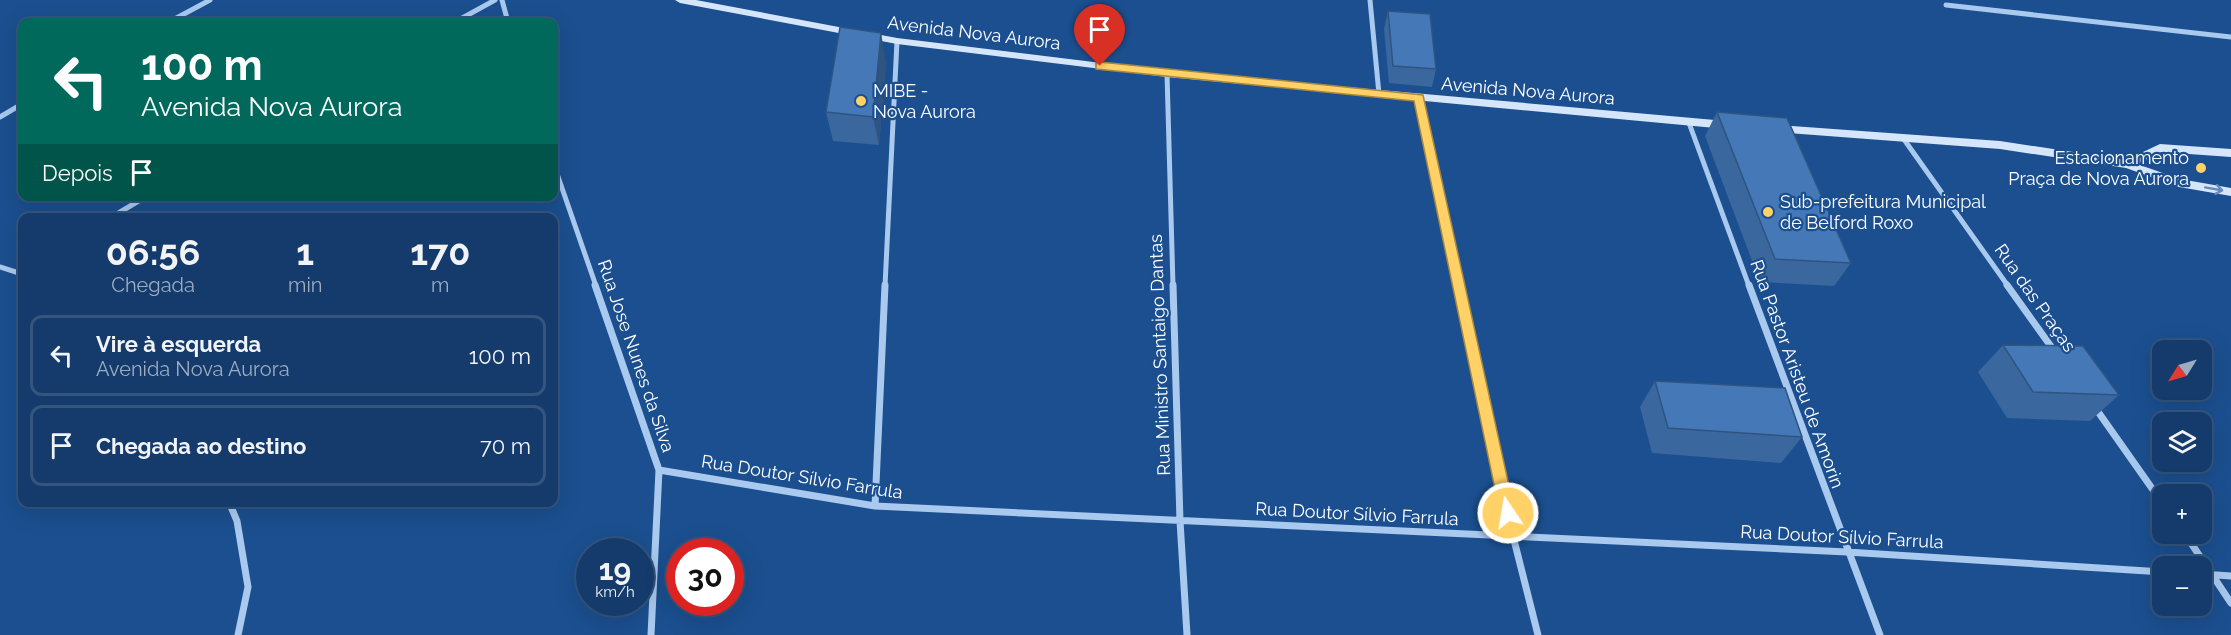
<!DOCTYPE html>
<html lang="pt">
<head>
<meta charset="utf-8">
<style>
  :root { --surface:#143b6b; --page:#1d4271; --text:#f1f3f6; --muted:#9dadc1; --line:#33557e }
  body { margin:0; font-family:Raleway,sans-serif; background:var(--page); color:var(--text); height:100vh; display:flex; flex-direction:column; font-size:22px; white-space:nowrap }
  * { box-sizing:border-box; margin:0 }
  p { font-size:20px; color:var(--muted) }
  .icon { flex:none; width:33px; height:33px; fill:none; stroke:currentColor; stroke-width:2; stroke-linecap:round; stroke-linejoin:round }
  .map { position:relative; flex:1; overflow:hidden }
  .sheet { position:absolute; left:18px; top:213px; width:540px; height:294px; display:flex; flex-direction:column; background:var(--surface); border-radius:12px; box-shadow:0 6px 24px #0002,0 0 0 2px var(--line) }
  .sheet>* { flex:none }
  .hud { position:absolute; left:18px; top:18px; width:540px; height:183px; border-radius:12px; box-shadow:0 6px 24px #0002,0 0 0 2px var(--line); background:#00695c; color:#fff; overflow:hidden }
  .needle { width:39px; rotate:233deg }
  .fabs { position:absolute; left:2152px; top:340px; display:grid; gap:12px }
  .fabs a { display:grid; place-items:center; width:60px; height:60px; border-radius:12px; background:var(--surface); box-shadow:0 6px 24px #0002,0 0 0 2px var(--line); font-size:30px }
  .speed { position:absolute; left:576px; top:538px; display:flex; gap:12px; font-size:30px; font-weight:700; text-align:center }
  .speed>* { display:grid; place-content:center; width:78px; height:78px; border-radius:50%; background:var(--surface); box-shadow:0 6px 24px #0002,0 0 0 2px var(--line); line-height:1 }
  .speed small { font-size:15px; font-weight:400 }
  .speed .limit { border:9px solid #d22; background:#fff; color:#111 }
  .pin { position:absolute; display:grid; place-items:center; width:51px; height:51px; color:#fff; margin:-62px -26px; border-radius:50% 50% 50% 0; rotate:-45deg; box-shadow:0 0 6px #0007 }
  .pin .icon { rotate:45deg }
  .me { position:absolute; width:66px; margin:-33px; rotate:348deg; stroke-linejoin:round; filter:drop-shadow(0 0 4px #0008) }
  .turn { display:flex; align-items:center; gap:21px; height:126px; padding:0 24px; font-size:27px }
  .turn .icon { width:78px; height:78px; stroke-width:2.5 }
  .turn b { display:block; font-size:42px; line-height:51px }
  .then { display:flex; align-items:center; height:57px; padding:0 24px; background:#0003; gap:12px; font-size:22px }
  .eta { display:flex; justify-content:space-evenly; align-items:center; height:102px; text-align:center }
  .eta b { font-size:36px; font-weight:700; line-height:42px }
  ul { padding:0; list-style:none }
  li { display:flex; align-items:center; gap:18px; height:81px; margin:0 12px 9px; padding:0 12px; border:3px solid var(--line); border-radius:12px }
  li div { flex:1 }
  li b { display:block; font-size:22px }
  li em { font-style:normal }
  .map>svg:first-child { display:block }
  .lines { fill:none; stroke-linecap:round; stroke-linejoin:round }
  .street-far1 { stroke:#a9c9ee; stroke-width:5 }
  .street { stroke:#a9c9ee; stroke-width:7 }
  .secondary { fill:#d6e6fa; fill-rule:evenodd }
  .wall { fill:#3a679d }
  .shaded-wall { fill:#305480 }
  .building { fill:#4478b7; stroke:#305480; stroke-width:1.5 }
  .oneway { stroke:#668bba }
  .route { fill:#ffd166; stroke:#a68842; stroke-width:1.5 }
  .poi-dot { fill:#ffd166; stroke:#1b4f8f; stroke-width:2 }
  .labels { text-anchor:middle; stroke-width:4.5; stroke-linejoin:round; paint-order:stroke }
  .street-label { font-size:18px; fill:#fff; stroke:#1b4f8f }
  .poi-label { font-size:18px; fill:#fff; stroke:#1b4f8f; text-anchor:start }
</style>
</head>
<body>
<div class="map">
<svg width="2231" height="635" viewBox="0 0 2231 635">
  <rect width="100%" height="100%" fill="#1b4f8f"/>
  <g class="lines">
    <path class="street-far1" d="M 502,0 L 508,22
      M 1370,0 L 1379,94
      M 1946,5 L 2231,37
      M 169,22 L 210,0
      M 455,22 L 495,0
      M 1167,74 L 1173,286
      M 1419,98 L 1459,286
      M 0,117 L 22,104
      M 1689,123 L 1749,286
      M 1903,138 L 2008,286
      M 554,165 L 596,286
      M 110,218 L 147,196
      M 0,267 L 22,274
      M 885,286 L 897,41"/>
    <path class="street" d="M 595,285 L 659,470 L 651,635
      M 1173,285 L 1180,521 L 1187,635
      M 1459,285 L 1513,536 L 1538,635
      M 1749,285 L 1880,635
      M 2007,285 L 2055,352
      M 2094,406 L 2163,504
      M 659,470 L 875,506 L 1847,552 L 2163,572
      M 229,502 L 237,521 L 248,587 L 238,635
      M 875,506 L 885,285
      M 2185,534 L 2231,603
      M 2202,574 L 2231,576"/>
    <path class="secondary" d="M 675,0 L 696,0 L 897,38 L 1167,71 L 1726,121 L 1731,125 L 1726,129 L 1167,77 L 897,44 L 680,3 Z
      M 1777,125 L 2000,141 L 2126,160 L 2160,144 L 2231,149 L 2231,157 L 2161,152 L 2137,164 L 2180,179 L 2231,188 L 2231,196 L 2179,187 L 2126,168 L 2000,149 L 1773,132 L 1772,129 Z"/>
  </g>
  <path class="wall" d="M 1388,11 L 1436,69 L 1432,87 L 1389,83 L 1384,29 Z
    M 886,62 L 879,145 L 833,141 L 826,112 Z
    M 1717,112 L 1851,263 L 1834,286 L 1760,282 L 1705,136 Z
    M 2003,345 L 2119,395 L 2090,421 L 2007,418 L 1978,372 Z
    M 1655,381 L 1802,437 L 1781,463 L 1652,453 L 1640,407 Z"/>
  <path class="shaded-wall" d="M 881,33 L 886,62 L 879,145 L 873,117 Z"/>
  <path class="building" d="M 1388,11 L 1430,14 L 1436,69 L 1393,66 Z
    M 840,27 L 881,33 L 873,117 L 826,112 Z
    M 1717,112 L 1787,118 L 1851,263 L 1775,259 Z
    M 2003,345 L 2083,346 L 2119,395 L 2033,392 Z
    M 1655,381 L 1785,388 L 1802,437 L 1668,428 Z"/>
  <defs><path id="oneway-shaft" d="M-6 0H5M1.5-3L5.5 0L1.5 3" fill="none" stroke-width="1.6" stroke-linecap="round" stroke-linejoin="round" transform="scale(1.5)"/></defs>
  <use class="oneway" href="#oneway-shaft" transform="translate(2214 189) rotate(10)"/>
  <path class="route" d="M 1100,62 L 1423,95 L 1515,513 L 1513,518 L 1508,520 L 1502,518 L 1500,513 L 1414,101 L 1096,69 L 1096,63 Z"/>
  <g class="poi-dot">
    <circle cx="861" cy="101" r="6"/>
    <circle cx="2201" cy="168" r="6"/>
    <circle cx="1768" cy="212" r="6"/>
  </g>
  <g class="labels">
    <g class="street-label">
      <text transform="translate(974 33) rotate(7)" y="6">Avenida Nova Aurora</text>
      <text transform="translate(1528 91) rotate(5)" y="6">Avenida Nova Aurora</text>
      <text transform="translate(2035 298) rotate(55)" y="6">Rua das Praças</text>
      <text transform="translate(1160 355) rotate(-92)" y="6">Rua Ministro Santaigo Dantas</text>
      <text transform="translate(636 356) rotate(71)" y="6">Rua Jose Nunes da Silva</text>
      <text transform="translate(1797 374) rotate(70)" y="6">Rua Pastor Aristeu de Amorin</text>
      <text transform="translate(802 477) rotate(9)" y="6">Rua Doutor Sílvio Farrula</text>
      <text transform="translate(1357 514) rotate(3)" y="6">Rua Doutor Sílvio Farrula</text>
      <text transform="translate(1842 537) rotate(3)" y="6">Rua Doutor Sílvio Farrula</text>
    </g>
    <g class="poi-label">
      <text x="873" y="97">MIBE -<tspan x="873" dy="21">Nova Aurora</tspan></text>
      <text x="2189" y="164" text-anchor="end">Estacionamento<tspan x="2189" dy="21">Praça de Nova Aurora</tspan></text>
      <text x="1780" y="208">Sub-prefeitura Municipal<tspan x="1780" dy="21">de Belford Roxo</tspan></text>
    </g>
  </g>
</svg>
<div class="fabs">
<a><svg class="needle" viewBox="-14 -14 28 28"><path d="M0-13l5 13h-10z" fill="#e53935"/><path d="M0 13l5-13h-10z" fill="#9dadc1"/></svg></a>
<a><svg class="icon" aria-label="layers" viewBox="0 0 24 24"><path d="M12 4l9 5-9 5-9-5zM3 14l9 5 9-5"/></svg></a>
<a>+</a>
<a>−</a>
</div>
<div class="speed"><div>19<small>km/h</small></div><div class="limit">30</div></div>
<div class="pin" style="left:1100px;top:66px;background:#d93025"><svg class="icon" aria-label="arrive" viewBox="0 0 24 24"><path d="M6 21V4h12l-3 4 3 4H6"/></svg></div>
<svg class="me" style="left:1508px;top:513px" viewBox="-20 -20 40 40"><circle r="17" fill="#ffd166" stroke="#fff" stroke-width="3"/><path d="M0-11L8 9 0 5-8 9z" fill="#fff"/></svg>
<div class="hud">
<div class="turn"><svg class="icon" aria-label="left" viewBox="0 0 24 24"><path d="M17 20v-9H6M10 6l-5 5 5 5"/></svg><div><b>100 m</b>Avenida Nova Aurora</div></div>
<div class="then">Depois<svg class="icon" aria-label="arrive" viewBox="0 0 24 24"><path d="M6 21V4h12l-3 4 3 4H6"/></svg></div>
</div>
<section class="sheet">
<div class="eta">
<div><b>06:56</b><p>Chegada</p></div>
<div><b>1</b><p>min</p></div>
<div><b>170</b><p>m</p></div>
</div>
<ul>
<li><svg class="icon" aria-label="left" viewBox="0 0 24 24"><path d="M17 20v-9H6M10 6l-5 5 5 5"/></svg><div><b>Vire à esquerda</b><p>Avenida Nova Aurora</p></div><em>100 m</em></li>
<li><svg class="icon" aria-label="arrive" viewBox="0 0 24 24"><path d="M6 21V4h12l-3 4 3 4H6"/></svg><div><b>Chegada ao destino</b></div><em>70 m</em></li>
</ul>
</section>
</div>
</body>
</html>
